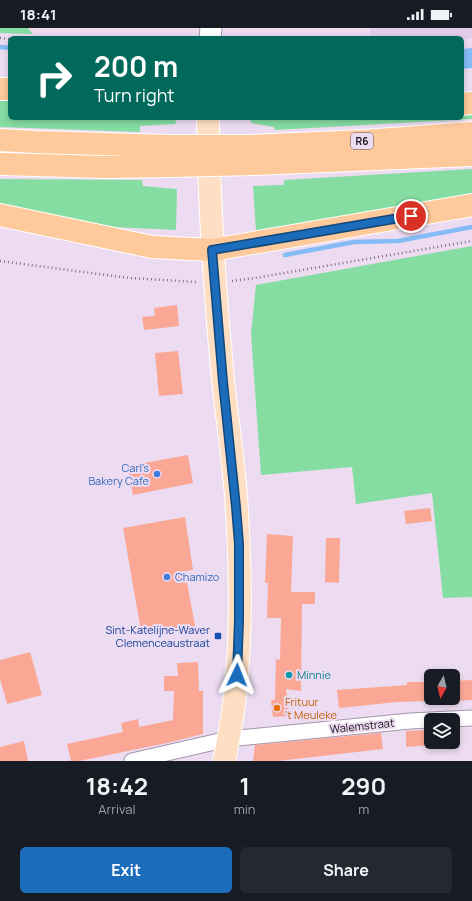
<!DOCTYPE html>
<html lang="en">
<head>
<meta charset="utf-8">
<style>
  :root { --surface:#171b24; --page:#242831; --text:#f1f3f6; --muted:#9ea1a6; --accent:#1b6dbb }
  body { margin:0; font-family:Manrope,sans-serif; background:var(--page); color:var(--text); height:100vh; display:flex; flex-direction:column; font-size:15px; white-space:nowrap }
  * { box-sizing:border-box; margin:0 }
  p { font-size:13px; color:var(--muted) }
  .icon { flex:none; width:22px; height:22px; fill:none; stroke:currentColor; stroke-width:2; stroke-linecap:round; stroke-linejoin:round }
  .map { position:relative; height:733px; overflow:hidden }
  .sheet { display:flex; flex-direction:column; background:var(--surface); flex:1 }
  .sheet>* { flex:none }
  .guide { position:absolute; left:8px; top:8px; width:456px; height:84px; border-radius:6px; box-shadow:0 2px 6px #0003; background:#00695c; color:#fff; overflow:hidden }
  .needle { width:26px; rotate:188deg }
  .fabs { position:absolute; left:424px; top:641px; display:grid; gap:8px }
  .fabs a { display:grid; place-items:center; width:36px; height:36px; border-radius:6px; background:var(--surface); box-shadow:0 2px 6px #0003; font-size:20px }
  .pin { position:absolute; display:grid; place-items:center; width:34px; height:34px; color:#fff; margin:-17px; border:2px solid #fff; border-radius:50%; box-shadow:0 1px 4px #0007 }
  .me { position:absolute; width:44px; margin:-22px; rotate:2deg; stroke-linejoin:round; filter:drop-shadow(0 0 3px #0008) }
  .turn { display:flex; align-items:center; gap:14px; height:84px; padding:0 20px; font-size:18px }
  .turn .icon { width:52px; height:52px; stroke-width:2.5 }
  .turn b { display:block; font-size:28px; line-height:34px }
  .eta { display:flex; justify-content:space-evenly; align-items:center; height:68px; text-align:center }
  .eta b { font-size:24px; font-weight:700; line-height:28px }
  .cta { display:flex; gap:8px; margin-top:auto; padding:8px 20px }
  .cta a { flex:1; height:46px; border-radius:6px; background:var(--accent); color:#fff; font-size:16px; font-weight:700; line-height:46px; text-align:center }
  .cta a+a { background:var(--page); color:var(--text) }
  .status { display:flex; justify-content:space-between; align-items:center; height:28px; padding:0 20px; background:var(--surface); direction:ltr }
  .status svg { height:11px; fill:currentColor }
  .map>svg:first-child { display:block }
  .built { fill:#e3ceea }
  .green { fill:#85dda2 }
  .water { fill:#84bcf6 }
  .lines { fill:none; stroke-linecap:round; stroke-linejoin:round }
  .stream { stroke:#84bcf6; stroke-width:4.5 }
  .building { fill:#faa895 }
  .street-casing { stroke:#a596aa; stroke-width:17 }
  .secondary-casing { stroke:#a596aa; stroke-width:23 }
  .primary-casing { stroke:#fff; stroke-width:24 }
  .highway-casing { stroke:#fff; stroke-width:24 }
  .path { stroke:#7c717f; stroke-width:2.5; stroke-dasharray:1 3; stroke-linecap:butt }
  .street { stroke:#fff; stroke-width:15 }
  .secondary { stroke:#fff; stroke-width:21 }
  .primary { stroke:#fedfc3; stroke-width:22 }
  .highway { stroke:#fec99b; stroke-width:22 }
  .highway-bridge-casing { stroke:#fff; stroke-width:24; stroke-linecap:butt }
  .highway-bridge { stroke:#fec99b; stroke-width:22 }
  .route-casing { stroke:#12477a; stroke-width:10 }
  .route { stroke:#1b6dbb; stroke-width:7 }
  .shop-dot { fill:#3f7fe0; stroke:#ecdbf1; stroke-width:1.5 }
  .transit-dot { fill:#1a4fb4; stroke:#ecdbf1; stroke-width:1.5 }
  .culture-dot { fill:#0f9aa8; stroke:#ecdbf1; stroke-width:1.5 }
  .food-dot { fill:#e8710a; stroke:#ecdbf1; stroke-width:1.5 }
  .labels { text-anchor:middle; stroke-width:4; stroke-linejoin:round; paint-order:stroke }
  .shield { fill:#ecdbf1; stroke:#574e5a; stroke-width:1 }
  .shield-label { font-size:10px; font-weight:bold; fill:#171119 }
  .shop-label { font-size:11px; fill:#366cbe; stroke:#ecdbf1; text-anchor:end }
  .transit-label { font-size:11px; fill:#164399; stroke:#ecdbf1; text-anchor:end }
  .culture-label { font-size:11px; fill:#0d838f; stroke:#ecdbf1; text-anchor:start }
  .food-label { font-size:11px; fill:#c56008; stroke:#ecdbf1; text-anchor:start }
  .street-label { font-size:11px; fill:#171119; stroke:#ecdbf1 }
</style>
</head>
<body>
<div class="status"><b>18:41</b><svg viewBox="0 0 49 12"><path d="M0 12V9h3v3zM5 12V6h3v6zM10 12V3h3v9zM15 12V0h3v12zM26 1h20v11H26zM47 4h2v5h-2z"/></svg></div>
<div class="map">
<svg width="472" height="733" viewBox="0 0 472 733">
  <rect width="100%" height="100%" fill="#ecdbf1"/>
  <path class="built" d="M 370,0 L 472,0 L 472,10 L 462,11 L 462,10 L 371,10 Z"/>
  <path class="green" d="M 0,0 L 28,0 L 33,6 L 0,5 Z
    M 0,68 L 10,68 L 10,90 L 175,90 L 176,96 L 140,98 L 140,104 L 0,99 Z
    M 472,80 L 472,91 L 275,102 L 274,99 L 251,95 L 250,90 L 462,90 L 462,81 Z
    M 472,141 L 472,167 L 256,203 L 253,158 L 284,157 L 284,152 Z
    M 0,151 L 142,152 L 143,158 L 177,161 L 176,202 L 112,199 L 0,179 Z
    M 472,218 L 472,569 L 443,570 L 432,465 L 356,476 L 352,439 L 261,447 L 251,306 L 256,257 Z"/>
  <path class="water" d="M 472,20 L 472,40 L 462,41 L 462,21 Z"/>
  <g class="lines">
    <path class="stream" d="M 0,19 L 10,20
      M 285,227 L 354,214 L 398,213 L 472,199"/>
  </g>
  <path class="building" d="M 177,277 L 179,298 L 144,302 L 142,289 L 155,288 L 154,280 Z
    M 178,323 L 183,366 L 159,368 L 155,325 Z
    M 188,427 L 193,455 L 133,467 L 128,438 Z
    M 430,480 L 432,493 L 406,496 L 404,483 Z
    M 185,489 L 193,542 L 185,543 L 195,598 L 145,607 L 144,603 L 141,603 L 123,500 Z
    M 267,506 L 293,508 L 291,564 L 315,564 L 315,576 L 302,576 L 301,663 L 286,661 L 289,688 L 273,689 L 271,672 L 275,672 L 276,631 L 280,632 L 281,590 L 267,590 L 268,555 L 265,555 Z
    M 326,510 L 340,510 L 339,555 L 325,554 Z
    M 30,624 L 42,667 L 7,676 L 0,651 L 0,632 Z
    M 198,634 L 199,663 L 203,663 L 203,706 L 167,715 L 79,733 L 71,733 L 67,716 L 123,704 L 121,695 L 138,691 L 139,699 L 173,692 L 174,663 L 164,663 L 164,648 L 178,648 L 177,635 Z
    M 472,652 L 472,672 L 453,673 L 453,653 Z
    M 407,654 L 430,654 L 431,673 L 397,674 L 339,680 L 337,662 L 407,657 Z
    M 431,702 L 431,717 L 406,719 L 406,703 Z
    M 381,705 L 383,721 L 278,733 L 253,733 L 255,717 Z
    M 24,713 L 28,733 L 0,733 L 0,719 Z"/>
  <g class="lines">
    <g class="street-casing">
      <path id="street" d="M 132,733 L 228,711 L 410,693 L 472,690"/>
    </g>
    <g class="secondary-casing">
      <path id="secondary" d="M 210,10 L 211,0"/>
    </g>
    <g class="primary-casing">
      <path id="primary" d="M 208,90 C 209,178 215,265 223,352 C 227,391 233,429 236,468 C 240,527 242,588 237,647 C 235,676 230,705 224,733"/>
    </g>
    <g class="highway-casing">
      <path id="highway" d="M 0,61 L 10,61
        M 462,76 L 472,75
        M 0,112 L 36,114 L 169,118
        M 251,118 L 365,113 L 472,105
        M 0,136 L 106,139 L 170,138
        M 254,136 L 472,127
        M 0,187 L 152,219 L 212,222 L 472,177"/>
    </g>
    <path class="path" d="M 0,10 L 10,11
      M 0,233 L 129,250 L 197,254
      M 232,253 L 255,250 L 472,213"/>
    <use href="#street" class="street"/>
    <use href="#secondary" class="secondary"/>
    <use href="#primary" class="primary"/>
    <use href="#highway" class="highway"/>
    <g class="highway-bridge-casing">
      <path id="highway-bridge" d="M 169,118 L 251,118
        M 170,138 L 254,136"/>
    </g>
    <use href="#highway-bridge" class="highway-bridge"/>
  </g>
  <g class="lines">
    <g class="route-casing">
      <path id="route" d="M 237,647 L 239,592 L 239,516 L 236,479 L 223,354 L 212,222 L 411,188"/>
    </g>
    <use href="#route" class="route"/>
  </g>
  <g class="shop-dot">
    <circle cx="157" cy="446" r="4"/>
    <circle cx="167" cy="549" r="4"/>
  </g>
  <rect class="transit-dot" x="214" y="604" width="8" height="8" rx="2"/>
  <circle class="culture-dot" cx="289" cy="647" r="4"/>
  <circle class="food-dot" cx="277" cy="680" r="4"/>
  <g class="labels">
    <rect class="shield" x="351" y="105" width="22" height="16" rx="3"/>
    <g class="shield-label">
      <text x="362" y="117">R6</text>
    </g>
    <g class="shop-label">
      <text x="149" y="444">Carl’s<tspan x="149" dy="13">Bakery Cafe</tspan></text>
      <text x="175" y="553" text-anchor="start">Chamizo</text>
    </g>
    <g class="transit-label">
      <text x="210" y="606">Sint-Katelijne-Waver<tspan x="210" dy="13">Clemenceaustraat</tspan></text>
    </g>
    <g class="culture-label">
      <text x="297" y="651">Minnie</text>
    </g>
    <g class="food-label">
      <text x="285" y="678">Frituur<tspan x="285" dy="13">'t Meuleke</tspan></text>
    </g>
    <g class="street-label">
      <text transform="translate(362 698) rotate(-6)" y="4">Walemstraat</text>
    </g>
  </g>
</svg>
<div class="fabs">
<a><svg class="needle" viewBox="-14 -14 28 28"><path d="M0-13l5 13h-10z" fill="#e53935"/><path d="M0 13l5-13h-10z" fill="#9ea1a6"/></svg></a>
<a><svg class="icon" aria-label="layers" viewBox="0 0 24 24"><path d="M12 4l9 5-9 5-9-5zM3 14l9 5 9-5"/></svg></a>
</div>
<div class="pin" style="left:411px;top:188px;background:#d93025"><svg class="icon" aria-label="arrive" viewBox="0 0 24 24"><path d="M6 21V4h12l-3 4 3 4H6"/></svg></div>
<svg class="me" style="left:237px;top:647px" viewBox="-20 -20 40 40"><path d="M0-17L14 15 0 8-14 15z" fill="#1b6dbb" stroke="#fff" stroke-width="4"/></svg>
<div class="guide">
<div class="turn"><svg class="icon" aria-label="right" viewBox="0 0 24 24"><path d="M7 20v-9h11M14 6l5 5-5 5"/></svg><div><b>200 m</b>Turn right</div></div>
</div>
</div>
<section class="sheet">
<div class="eta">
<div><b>18:42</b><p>Arrival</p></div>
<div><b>1</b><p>min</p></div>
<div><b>290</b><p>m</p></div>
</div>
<div class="cta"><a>Exit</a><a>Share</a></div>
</section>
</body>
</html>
